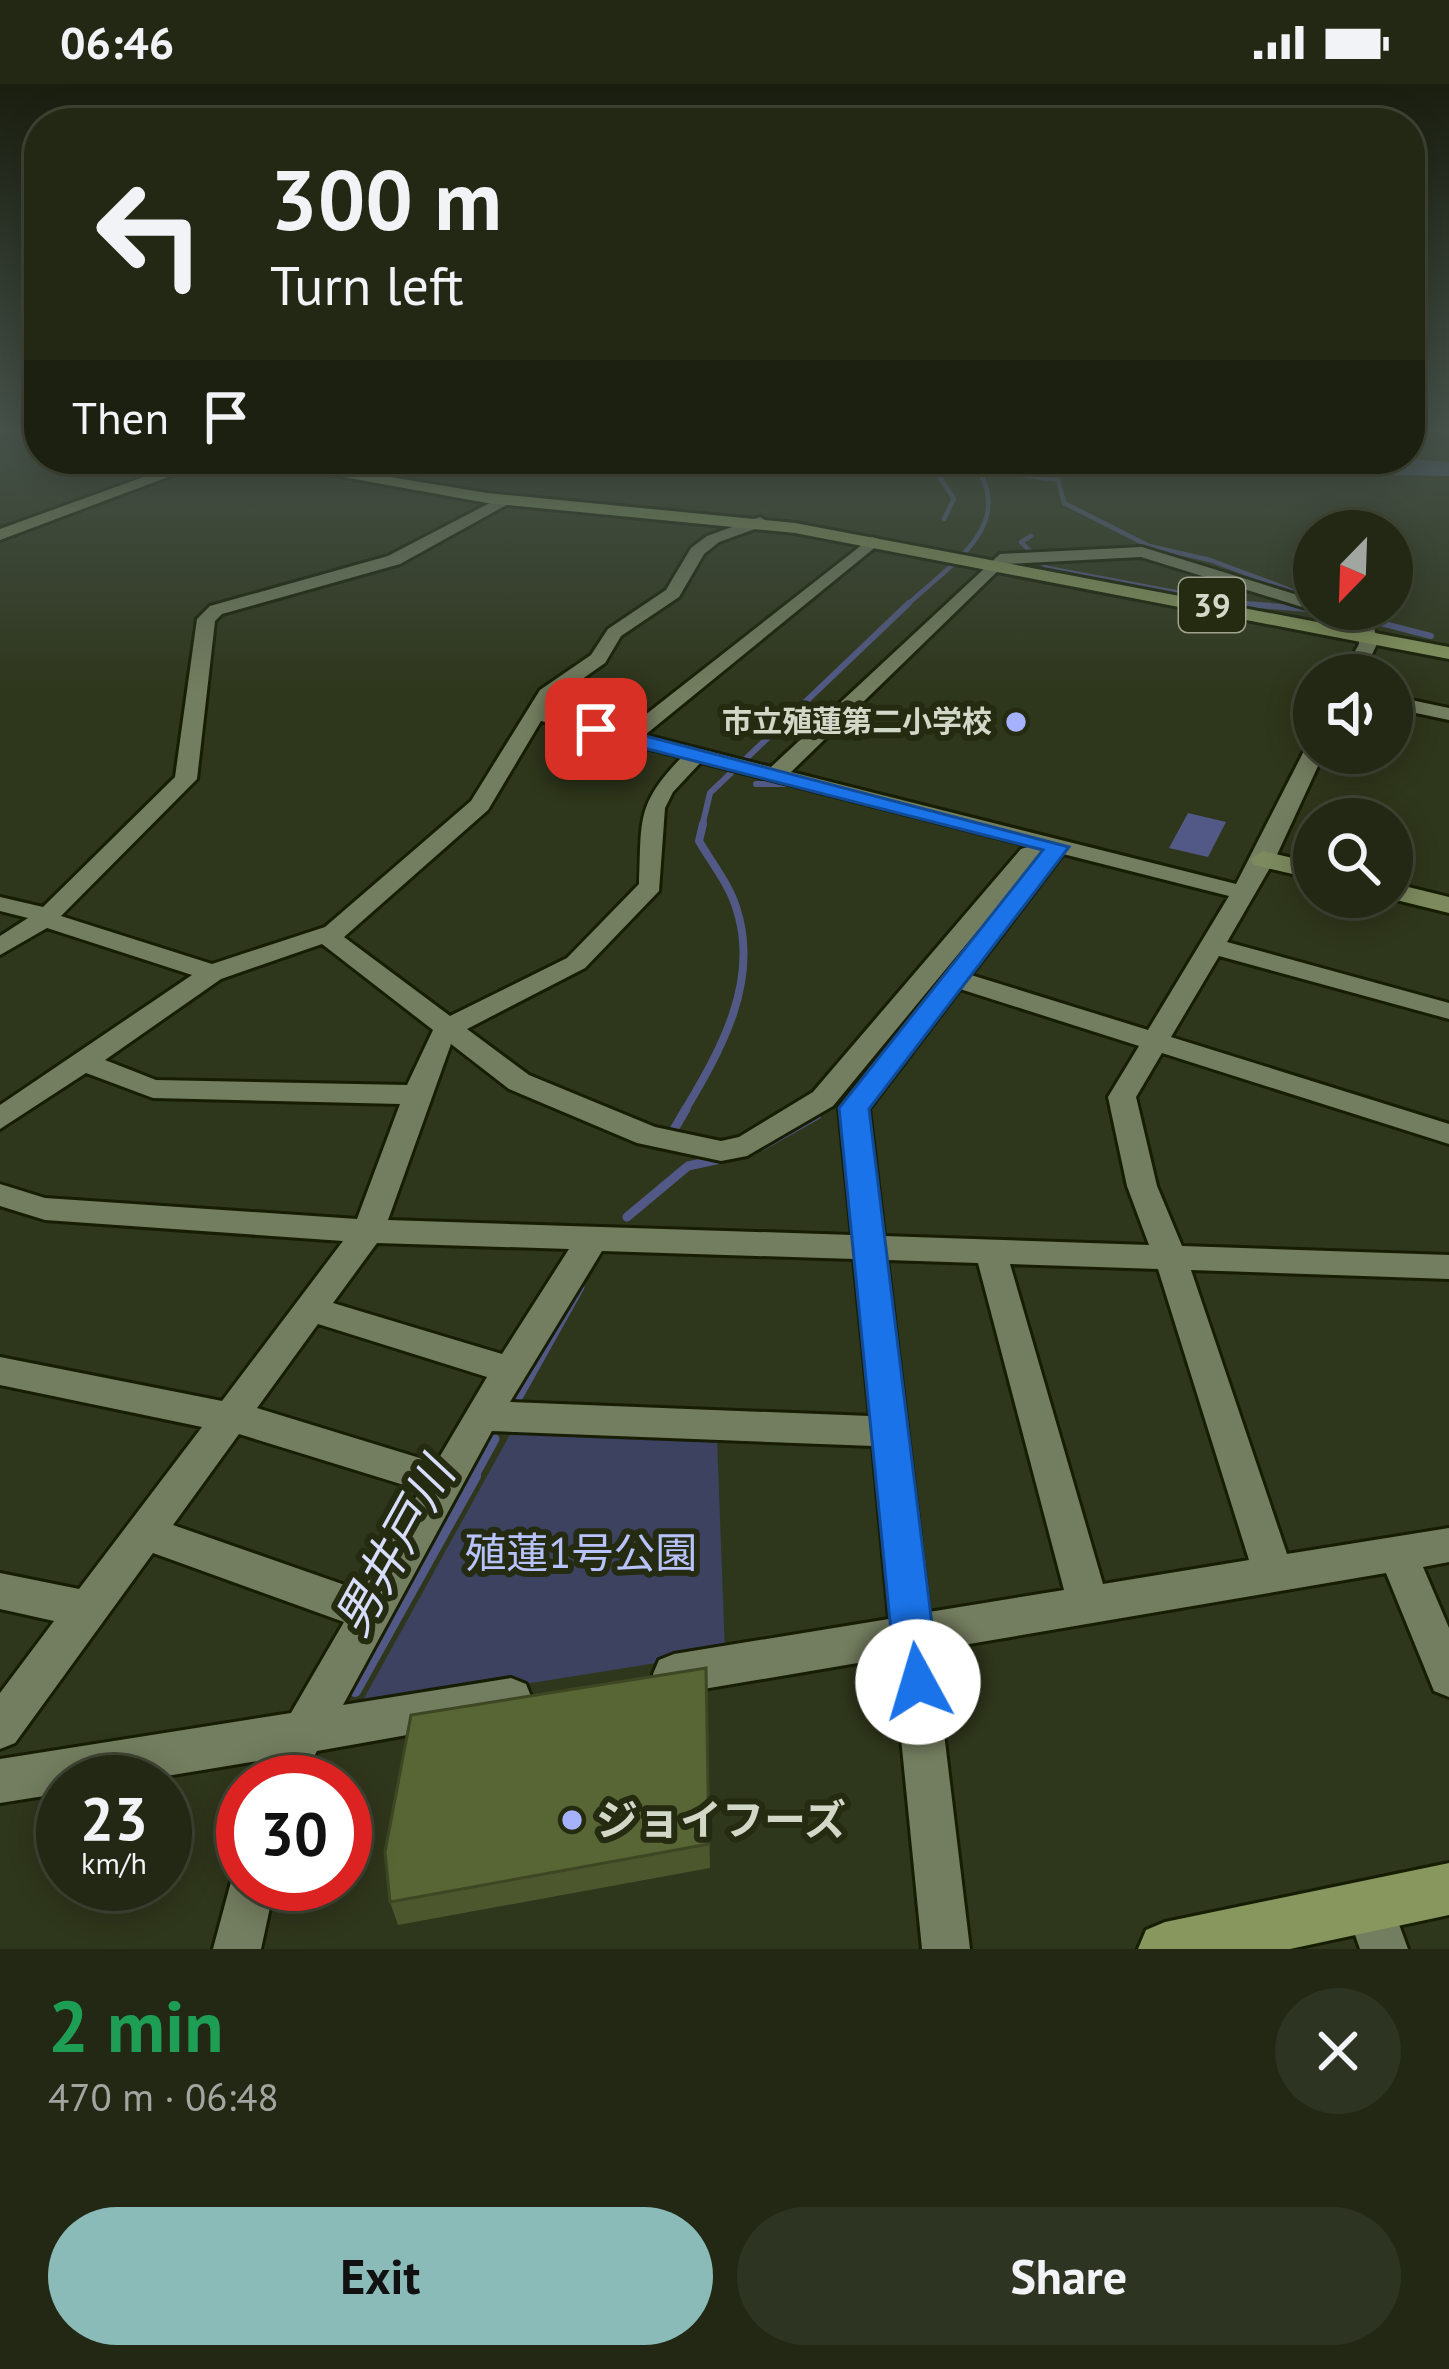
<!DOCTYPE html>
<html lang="en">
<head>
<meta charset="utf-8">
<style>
  :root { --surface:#222814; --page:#2e3422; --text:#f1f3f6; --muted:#a2a6a0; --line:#3f4434; --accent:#8bbbb9 }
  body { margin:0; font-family:"PT Sans","Noto Sans JP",sans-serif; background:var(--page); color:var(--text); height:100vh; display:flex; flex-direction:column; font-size:45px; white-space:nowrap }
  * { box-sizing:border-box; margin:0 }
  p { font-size:39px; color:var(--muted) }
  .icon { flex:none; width:66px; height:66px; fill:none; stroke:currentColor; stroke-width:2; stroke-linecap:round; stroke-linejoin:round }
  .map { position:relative; height:1865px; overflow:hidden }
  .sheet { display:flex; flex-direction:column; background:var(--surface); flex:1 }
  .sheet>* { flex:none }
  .top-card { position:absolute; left:24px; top:24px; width:1401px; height:366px; border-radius:48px; box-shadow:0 6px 30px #0003,0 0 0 3px var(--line); background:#222814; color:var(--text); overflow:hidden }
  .needle { width:78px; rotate:203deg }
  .tools { position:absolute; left:1293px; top:426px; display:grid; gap:24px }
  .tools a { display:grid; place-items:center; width:120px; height:120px; border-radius:50%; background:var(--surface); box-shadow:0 6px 30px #0003,0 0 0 3px var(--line); font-size:60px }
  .speed { position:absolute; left:36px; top:1671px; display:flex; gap:24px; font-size:60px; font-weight:700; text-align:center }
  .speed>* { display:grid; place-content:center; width:156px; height:156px; border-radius:50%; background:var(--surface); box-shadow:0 6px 30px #0003,0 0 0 3px var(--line); line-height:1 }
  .speed small { font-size:30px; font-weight:400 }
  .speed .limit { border:18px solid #d22; background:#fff; color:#111 }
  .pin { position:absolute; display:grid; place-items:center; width:102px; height:102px; color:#fff; margin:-51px; border-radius:24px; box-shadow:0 6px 18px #0006 }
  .me { position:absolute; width:132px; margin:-66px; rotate:354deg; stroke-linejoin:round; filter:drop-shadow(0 0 9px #0008) }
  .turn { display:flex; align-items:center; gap:42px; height:252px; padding:0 48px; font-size:54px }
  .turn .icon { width:156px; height:156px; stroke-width:2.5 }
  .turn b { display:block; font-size:84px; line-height:102px }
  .then { display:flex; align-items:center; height:114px; padding:0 48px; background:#0003; gap:24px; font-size:45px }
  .round { display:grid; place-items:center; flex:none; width:126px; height:126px; border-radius:63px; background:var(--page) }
  .summary { display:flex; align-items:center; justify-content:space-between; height:204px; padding:0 48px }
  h1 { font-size:72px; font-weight:600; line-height:90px; color:#1e9e55 }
  .action { display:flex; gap:24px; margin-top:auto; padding:24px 48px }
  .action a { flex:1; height:138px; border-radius:72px; background:var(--accent); color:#111; font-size:48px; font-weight:600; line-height:138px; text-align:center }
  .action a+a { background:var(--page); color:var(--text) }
  .status { display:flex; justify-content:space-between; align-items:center; height:84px; padding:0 60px; background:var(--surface); direction:ltr }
  .status svg { height:33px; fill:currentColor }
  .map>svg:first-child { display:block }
  .green { fill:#3d4261 }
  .water { fill:#525986 }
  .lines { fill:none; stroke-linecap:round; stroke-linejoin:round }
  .stream-far4 { stroke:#525986; stroke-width:4.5 }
  .stream-far3 { stroke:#525986; stroke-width:6 }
  .stream-far2 { stroke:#525986; stroke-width:8 }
  .stream-far1 { stroke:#525986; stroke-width:9 }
  .stream { stroke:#525986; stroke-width:12 }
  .river { fill:#525986; fill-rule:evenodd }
  .street-casing { stroke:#161d03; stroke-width:6 }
  .secondary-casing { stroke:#161d03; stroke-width:6 }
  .primary-casing { stroke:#161d03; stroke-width:6 }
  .street { fill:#737d5f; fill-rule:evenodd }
  .secondary { fill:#7d8a5e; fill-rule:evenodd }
  .primary { fill:#87975e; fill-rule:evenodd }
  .wall { fill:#4c572d }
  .building { fill:#586534; stroke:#3e4724; stroke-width:3 }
  .route { fill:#1a73e8; stroke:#114b97; stroke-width:3 }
  .poi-dot { fill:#a5b1fc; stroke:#242b11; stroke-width:4.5 }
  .labels { text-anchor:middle; stroke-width:12; stroke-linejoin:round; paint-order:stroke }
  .far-poi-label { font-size:30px; font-weight:bold; fill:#d2d8c7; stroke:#242b11; text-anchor:end }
  .shield { fill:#242b11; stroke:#9ea490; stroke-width:3 }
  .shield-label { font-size:33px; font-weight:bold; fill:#d2d8c7 }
  .near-park-label { font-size:42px; fill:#b8c2fc; stroke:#242b11 }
  .near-poi-label { font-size:42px; font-weight:bold; fill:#d2d8c7; stroke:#242b11; text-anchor:start }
  .near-water-label { font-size:48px; font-style:italic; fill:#d7ddfb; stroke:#242b11 }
</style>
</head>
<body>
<div class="status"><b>06:46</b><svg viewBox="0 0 49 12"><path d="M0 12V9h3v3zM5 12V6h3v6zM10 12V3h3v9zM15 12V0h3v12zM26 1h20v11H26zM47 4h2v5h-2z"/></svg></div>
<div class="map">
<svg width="1449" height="1865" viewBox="0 0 1449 1865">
  <rect width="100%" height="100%" fill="#2e361b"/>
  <path class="green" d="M 512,1347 L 717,1354 L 725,1568 L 357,1627 Z"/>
  <path class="water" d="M 1188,729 L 1226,738 L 1208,773 L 1169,764 Z"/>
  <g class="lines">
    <path class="stream-far4" d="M 928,375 L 954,415 L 944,435
      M 1021,391 L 1058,396 L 1064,419 L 1149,462 L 1210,476 L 1314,515
      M 1031,452 L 1021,458 L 1047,484 L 1250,522
      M 906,522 C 950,480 1023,439 970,375"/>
    <path class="stream-far3" d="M 1234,519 L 1319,526
      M 1334,527 L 1431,552
      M 756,700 L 791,700
      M 702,743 L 710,709 L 909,519"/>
    <path class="stream-far2" d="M 684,1028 C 720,967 761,897 736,823 C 729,800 711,778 699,757 L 703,740"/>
    <path class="stream-far1" d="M 669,1054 L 686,1025
      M 762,1062 L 817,1031
      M 627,1133 L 688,1082 L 725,1074
      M 519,1312 L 580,1203
      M 473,1395 L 495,1355"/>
    <path class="stream" d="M 355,1607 L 475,1392"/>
    <path class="river" d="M 1112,375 L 1408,375 L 1449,378 L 1449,392 L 1204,388 L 1123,382 Z"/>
    <g class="street-casing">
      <path id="street" d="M 505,411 L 513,416 L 510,419 L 400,480 L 222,530 L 215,537 L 197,695 L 61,832 L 212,880 L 325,843 L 471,717 L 540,606 L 591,571 L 608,545 L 666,506 L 691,464 L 707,452 L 760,433 L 768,438 L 766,441 L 719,458 L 704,470 L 679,513 L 621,552 L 605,579 L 555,614 L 547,627 L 626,646 L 872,453 L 878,455 L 878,461 L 645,651 L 771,683 L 1000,470 L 1142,463 L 1314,516 L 1314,525 L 1337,525 L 1374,542 L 1377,560 L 1362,591 L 1342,591 L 1359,560 L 1359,549 L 1315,527 L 1141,473 L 1005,480 L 791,688 L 1236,800 L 1304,667 L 1314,661 L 1314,669 L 1324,669 L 1275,775 L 1227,858 L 1449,919 L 1449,935 L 1219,872 L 1171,953 L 1449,1040 L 1449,1060 L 1162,969 L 1136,1013 L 1157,1102 L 1182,1162 L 1449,1171 L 1449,1195 L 1191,1186 L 1287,1470 L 1449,1444 L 1449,1478 L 1423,1483 L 1449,1544 L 1449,1613 L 1434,1607 L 1386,1489 L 934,1566 L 970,1865 L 922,1865 L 893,1573 L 674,1610 L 659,1604 L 653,1590 L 659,1576 L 674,1570 L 889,1535 L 873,1362 L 492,1347 L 343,1621 L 511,1594 L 526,1600 L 532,1615 L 526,1630 L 317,1667 L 300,1698 L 254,1698 L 264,1676 L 130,1698 L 63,1698 L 63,1709 L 0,1719 L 0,1675 L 291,1629 L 344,1538 L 153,1469 L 15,1659 L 0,1665 L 0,1609 L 54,1537 L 0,1525 L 0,1489 L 79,1505 L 202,1343 L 0,1301 L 0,1273 L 222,1317 L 343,1157 L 45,1136 L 0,1122 L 0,1100 L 45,1114 L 357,1135 L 400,1020 L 153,1014 L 86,989 L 0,1045 L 0,1021 L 192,891 L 47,844 L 0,871 L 0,852 L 28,834 L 0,827 L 0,813 L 43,823 L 175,693 L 197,535 L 210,522 L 388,472 ZM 541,637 L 682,673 C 635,721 642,737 639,800 L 567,874 L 450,932 L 344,853 L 488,726 ZM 701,678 L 1031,762 L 1021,765 L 813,1008 L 739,1053 L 721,1057 L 655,1043 L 529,991 L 467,945 L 585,884 L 659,807 L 665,724 L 673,708 ZM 1063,770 L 1229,812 L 1148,946 L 971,891 ZM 983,840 L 839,1024 L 852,1151 L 388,1136 L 451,960 L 509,1005 L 637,1059 L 721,1077 L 747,1072 L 833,1022 ZM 322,860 L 433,946 L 407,1001 L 156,996 L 105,976 L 221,895 ZM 960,905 L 1139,962 L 1108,1013 L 1127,1102 L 1149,1161 L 884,1152 L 869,1025 ZM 377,1159 L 569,1165 L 502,1270 L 333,1219 ZM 602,1167 L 854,1175 L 870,1332 L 510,1318 ZM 887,1176 L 978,1179 L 1064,1506 L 929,1528 ZM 1010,1180 L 1158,1185 L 1249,1476 L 1103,1500 ZM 318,1240 L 487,1293 L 436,1379 L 257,1324 ZM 239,1350 L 420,1406 L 362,1507 L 173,1441 Z
        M 1392,612 L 1449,624 L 1449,636 L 1392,624 Z
        M 243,1780 L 243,1800 L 275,1800 L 261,1865 L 213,1865 L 235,1783 Z
        M 1369,1798 L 1386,1805 L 1408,1865 L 1360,1865 L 1345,1822 L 1352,1805 Z"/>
    </g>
    <g class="secondary-casing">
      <path id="secondary" d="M 193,375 L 216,375 L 0,456 L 0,445 Z
        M 1263,767 L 1314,779 L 1314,795 L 1254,781 L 1250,775 Z
        M 1392,799 L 1449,813 L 1449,829 L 1384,813 L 1392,813 Z"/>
    </g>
    <g class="primary-casing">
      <path id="primary" d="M 244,375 L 281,375 L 487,409 L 795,439 L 1449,563 L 1449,575 L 795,449 L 487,419 Z
        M 1449,1779 L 1449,1831 L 1290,1865 L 1138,1865 L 1146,1846 L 1165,1838 Z"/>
    </g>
    <use href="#street" class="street"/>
    <use href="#secondary" class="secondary"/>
    <use href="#primary" class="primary"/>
  </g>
  <path class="wall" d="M 706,1584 L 710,1784 L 398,1841 L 390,1818 Z"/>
  <path class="building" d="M 706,1584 L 709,1760 L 390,1818 L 385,1768 L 411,1631 Z"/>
  <linearGradient id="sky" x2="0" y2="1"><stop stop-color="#191e0f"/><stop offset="0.57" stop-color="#46524a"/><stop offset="1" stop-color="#46524a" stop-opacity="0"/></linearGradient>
  <rect width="1449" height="610" fill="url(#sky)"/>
  <path class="route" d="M 596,639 L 1069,763 L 869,1025 L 939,1598 L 933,1612 L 918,1618 L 903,1612 L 896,1598 L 839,1024 L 1043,766 L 589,650 L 589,641 Z"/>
  <g class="poi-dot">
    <circle cx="1016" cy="638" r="12"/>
    <circle cx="572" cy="1736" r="12"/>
  </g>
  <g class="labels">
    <g class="far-poi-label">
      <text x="992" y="648">市立殖蓮第二小学校</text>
    </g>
    <rect class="shield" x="1179" y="494" width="66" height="54" rx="9"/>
    <g class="shield-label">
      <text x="1212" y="533">39</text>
    </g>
    <g class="near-park-label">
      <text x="581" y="1484">殖蓮1号公園</text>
    </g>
    <g class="near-poi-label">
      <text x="596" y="1751">ジョイフーズ</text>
    </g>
    <g class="near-water-label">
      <text transform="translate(394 1463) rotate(-61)" y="17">男井戸川</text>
    </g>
  </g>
</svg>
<div class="tools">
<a><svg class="needle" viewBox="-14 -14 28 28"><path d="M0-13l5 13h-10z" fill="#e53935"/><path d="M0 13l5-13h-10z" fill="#a2a6a0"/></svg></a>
<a><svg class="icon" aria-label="sound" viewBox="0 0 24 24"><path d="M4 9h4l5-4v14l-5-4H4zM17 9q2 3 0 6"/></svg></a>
<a><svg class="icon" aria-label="search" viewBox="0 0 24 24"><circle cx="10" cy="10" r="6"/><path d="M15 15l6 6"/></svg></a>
</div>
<div class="speed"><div>23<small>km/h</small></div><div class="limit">30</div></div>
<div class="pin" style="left:596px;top:645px;background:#d93025"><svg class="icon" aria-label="arrive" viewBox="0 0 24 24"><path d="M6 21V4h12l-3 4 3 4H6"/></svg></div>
<svg class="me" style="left:918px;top:1598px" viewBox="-20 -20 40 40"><circle r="19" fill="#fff"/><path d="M0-13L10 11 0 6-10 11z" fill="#1a73e8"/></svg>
<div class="top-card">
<div class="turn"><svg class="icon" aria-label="left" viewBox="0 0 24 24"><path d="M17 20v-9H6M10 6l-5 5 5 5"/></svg><div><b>300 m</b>Turn left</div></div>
<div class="then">Then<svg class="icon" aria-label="arrive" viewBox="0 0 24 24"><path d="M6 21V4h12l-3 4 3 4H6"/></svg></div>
</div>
</div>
<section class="sheet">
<div class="summary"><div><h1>2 min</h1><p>470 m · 06:48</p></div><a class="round"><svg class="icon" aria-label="close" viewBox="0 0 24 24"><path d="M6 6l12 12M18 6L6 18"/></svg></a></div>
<div class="action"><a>Exit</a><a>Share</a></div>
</section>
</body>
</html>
